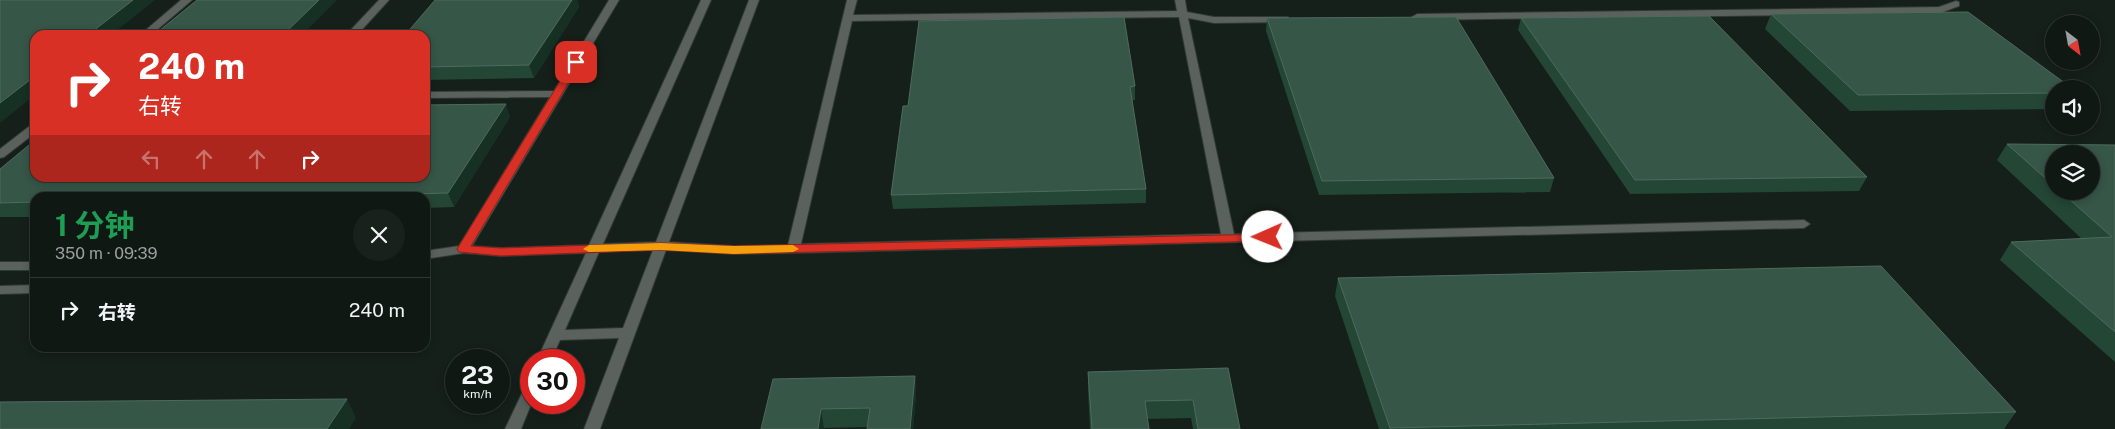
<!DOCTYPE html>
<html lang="zh">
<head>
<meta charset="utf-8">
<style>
  :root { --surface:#101814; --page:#19211d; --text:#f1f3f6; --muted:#9ca0a0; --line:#303734 }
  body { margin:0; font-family:"Public Sans","Noto Sans SC",sans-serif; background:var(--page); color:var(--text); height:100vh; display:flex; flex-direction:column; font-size:19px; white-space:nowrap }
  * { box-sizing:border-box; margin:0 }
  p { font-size:16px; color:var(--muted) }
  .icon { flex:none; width:28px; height:28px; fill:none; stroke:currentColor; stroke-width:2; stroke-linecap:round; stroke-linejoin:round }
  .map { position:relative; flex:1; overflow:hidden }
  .side { position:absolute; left:30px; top:192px; width:400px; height:160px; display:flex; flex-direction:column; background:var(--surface); border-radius:15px; box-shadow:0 2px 8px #0003,0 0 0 1px var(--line) }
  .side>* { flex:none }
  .hud { position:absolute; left:30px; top:30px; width:400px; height:152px; border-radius:15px; box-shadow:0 2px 8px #0003,0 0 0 1px var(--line); background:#d93025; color:#fff; overflow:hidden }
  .needle { width:32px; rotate:149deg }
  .buttons { position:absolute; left:2045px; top:15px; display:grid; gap:10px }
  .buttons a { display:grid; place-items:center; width:55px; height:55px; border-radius:50%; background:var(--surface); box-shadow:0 2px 8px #0003,0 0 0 1px var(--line); font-size:25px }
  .speed { position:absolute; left:445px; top:349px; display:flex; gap:10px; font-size:25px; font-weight:700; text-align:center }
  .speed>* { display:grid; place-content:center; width:65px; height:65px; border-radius:50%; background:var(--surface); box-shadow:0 2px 8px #0003,0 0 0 1px var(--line); line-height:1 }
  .speed small { font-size:12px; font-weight:400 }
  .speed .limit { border:8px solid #d22; background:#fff; color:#111 }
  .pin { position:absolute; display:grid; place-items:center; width:42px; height:42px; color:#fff; margin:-21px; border-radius:10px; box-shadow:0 2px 8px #0006 }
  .me { position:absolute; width:55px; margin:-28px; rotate:269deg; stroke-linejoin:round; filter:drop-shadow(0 0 4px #0008) }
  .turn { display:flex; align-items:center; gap:18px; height:105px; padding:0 25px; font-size:22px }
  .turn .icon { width:65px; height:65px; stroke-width:2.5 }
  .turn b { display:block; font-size:35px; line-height:42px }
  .lanes { display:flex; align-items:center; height:48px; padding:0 25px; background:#0003; justify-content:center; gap:25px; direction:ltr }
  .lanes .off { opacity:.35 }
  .round { display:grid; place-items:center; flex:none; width:52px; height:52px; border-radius:26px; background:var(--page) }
  .headline { display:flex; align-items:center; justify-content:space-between; height:85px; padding:0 25px }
  h1 { font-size:30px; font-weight:700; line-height:38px; color:#1e9e55 }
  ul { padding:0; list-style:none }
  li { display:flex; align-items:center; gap:15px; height:65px; padding:0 25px; border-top:1px solid var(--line) }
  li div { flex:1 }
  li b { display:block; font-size:19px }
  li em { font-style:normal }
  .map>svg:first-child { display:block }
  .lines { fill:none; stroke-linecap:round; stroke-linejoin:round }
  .minor-casing { stroke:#303a35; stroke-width:2 }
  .minor { fill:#5b615d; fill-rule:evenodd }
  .wall { fill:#234635; fill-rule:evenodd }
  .shaded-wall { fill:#163023 }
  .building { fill:#365647; stroke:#4f6b5e }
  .route { fill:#d93025; stroke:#8d1f18 }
  .slow { fill:#f59e0b }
</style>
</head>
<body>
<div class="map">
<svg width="2115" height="429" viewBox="0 0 2115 429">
  <rect width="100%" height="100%" fill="#15201a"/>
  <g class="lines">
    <g class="minor-casing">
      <path id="minor" d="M 181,0 L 192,0 L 151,35 L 140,35 Z
        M 379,0 L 389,0 L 357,35 L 346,35 Z
        M 609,0 L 619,0 L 472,246 L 501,248 L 589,245 L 701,0 L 711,0 L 603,244 L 656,242 L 749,0 L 759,0 L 669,242 L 734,246 L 788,245 L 847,0 L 857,0 L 853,15 L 1177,11 L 1175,0 L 1185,0 L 1187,12 L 1214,17 L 1288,17 L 1288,21 L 1285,22 L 1214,23 L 1188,18 L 1234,234 L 1804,220 L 1810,224 L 1804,228 L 793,253 L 734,254 L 666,250 L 600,429 L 584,429 L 619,338 L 560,340 L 551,360 L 537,360 L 586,253 L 501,256 L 464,253 L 425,259 L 425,251 L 459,246 L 550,97 L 425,98 L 425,92 L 554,91 ZM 1179,17 L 1221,234 L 801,244 L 852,21 ZM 653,250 L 623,328 L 565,330 L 599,252 Z
        M 1956,1 L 1959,2 L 1959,6 L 1940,13 L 1417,20 L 1412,17 L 1417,14 L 1939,7 Z
        M 35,124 L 35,133 L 4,157 L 0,158 L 0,149 L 31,125 Z
        M 0,262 L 35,262 L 35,270 L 0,270 Z
        M 35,285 L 35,293 L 0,294 L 0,286 Z
        M 531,384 L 532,402 L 521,429 L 505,429 L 524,389 L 526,385 Z"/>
    </g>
    <use href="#minor" class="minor"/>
  </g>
  <path class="wall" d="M 435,0 L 577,0 L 579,7 L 534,78 L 425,80 L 425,35 Z
    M 1771,14 L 2054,89 L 2054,109 L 1850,111 L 1765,29 Z
    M 1267,18 L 1554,178 L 1550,192 L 1319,195 L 1266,31 Z
    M 1521,18 L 1867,177 L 1859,191 L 1630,194 L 1518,30 Z
    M 1135,86 L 1135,100 L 1132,100 L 1146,189 L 1146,203 L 893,209 L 891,195 L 903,106 Z
    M 510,117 L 454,207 L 425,208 L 425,198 L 35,198 L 35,217 L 0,217 L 0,169 Z
    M 2007,144 L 2115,145 L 2115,362 L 2000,260 L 2011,242 L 2082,239 L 1997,160 ZM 2054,154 L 2091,191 L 2054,191 Z
    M 1338,278 L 2016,412 L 2004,429 L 1379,429 L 1335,296 Z
    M 1228,368 L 1240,429 L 1193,429 L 1191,418 L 1147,419 L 1149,429 L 1090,429 L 1088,390 L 1088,372 Z
    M 915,376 L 916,395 L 913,429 L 867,429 L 867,427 L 825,428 L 824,429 L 761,429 Z"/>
  <path class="shaded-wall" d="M 133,0 L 155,0 L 111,35 L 88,35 Z
    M 319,0 L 337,0 L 302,35 L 283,35 Z
    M 572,0 L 577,0 L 579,7 L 534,78 L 529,65 Z
    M 35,76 L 35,95 L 0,123 L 0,103 Z
    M 506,104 L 510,117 L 454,207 L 448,193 Z
    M 915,376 L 916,395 L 913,429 L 910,429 Z
    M 347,399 L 356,418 L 349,429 L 327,429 Z
    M 821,409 L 824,429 L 818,429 Z"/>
  <path class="building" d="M 0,0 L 133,0 L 88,35 L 35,35 L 35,76 L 0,103 Z
    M 197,0 L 319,0 L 283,35 L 154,35 Z
    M 435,0 L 572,0 L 529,65 L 425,67 L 425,35 L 405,35 Z
    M 1968,12 L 2073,89 L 2054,89 L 2054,93 L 1858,95 L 1771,14 Z
    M 1709,16 L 1867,177 L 1635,180 L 1521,18 Z
    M 1124,17 L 1135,86 L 1130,87 L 1146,189 L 891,195 L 903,106 L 908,106 L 919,21 Z
    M 1456,17 L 1554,178 L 1322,181 L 1267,18 Z
    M 506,104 L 448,193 L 253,198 L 35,198 L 35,202 L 0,203 L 0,169 L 35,140 L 35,178 L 425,178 L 425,105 Z
    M 2007,144 L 2115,145 L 2115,332 L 2011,242 L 2112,237 L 2060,191 L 2091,191 L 2091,154 L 2054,154 L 2054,186 Z
    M 1881,266 L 2016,412 L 1390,428 L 1338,278 Z
    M 1228,368 L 1240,429 L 1198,429 L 1193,400 L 1145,401 L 1149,429 L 1092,429 L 1088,372 Z
    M 915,376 L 910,429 L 867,429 L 870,408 L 821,409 L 818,429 L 761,429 L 773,379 Z
    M 347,399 L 327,429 L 0,429 L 0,402 Z"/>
  <path class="route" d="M 573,60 L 580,60 L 581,62 L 471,246 L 501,248 L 661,243 L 734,246 L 1268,234 L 1273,237 L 1268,241 L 734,254 L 661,250 L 501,256 L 459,252 L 457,249 Z"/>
  <path class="slow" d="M 661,243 L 734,246 L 793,245 L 799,249 L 793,252 L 734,254 L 661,250 L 589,252 L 583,249 L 589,245 Z"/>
</svg>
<div class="buttons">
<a><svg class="needle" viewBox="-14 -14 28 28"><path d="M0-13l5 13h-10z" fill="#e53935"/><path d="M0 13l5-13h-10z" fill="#9ca0a0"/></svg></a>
<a><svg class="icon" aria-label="sound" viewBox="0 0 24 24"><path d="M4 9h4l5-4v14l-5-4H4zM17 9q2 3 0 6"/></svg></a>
<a><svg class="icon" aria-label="layers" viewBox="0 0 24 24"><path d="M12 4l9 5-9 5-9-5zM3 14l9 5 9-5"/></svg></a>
</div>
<div class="speed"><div>23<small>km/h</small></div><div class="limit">30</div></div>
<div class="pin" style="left:576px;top:62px;background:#d93025"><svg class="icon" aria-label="arrive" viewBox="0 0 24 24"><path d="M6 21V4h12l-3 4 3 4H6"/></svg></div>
<svg class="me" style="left:1268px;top:237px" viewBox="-20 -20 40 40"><circle r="19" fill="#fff"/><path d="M0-13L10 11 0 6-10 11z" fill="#d93025"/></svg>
<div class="hud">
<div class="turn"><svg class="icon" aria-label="right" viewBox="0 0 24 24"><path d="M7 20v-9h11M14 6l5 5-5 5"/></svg><div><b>240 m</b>右转</div></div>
<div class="lanes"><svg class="icon off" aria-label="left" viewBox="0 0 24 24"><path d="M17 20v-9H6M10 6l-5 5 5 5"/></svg><svg class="icon off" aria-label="ahead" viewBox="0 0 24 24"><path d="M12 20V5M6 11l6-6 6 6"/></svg><svg class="icon off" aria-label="ahead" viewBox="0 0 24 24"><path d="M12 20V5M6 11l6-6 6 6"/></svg><svg class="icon" aria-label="right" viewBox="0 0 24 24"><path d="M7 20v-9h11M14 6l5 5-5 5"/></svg></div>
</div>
<section class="side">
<div class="headline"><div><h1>1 分钟</h1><p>350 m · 09:39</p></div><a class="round"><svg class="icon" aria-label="close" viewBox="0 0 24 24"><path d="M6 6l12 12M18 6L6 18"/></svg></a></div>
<ul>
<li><svg class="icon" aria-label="right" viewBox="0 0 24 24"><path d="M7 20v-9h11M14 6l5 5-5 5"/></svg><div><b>右转</b></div><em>240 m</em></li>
</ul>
</section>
</div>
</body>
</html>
